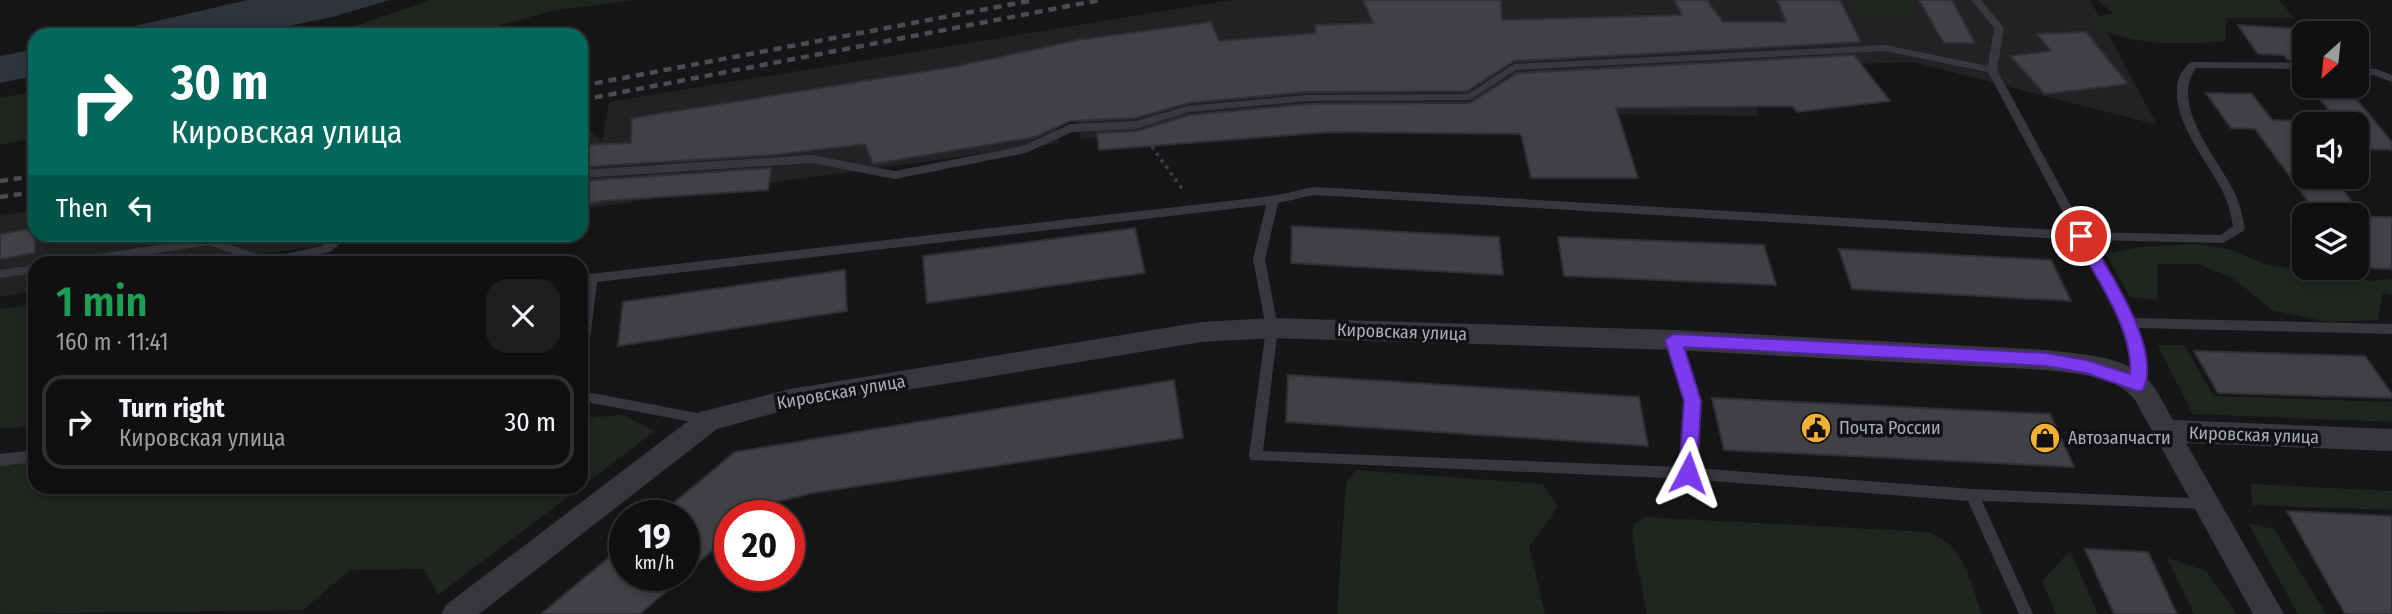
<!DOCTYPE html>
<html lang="en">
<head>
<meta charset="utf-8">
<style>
  :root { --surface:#101012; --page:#1e1e20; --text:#f1f3f6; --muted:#9c9d9f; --line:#303032 }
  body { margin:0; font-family:"Fira Sans Condensed",sans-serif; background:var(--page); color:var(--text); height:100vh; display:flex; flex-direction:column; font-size:26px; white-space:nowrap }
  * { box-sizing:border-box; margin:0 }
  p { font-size:23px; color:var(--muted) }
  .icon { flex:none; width:38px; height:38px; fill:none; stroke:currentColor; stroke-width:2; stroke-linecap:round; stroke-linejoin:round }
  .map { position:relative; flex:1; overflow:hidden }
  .details { position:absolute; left:28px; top:256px; width:560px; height:238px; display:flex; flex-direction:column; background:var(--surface); border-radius:21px; box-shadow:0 4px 10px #0003,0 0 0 2px var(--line) }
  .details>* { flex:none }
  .hud { position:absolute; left:28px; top:28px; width:560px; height:214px; border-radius:21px; box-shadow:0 4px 10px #0003,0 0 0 2px var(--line); background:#00695c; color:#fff; overflow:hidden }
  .needle { width:46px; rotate:207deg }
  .buttons { position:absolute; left:2292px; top:21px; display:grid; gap:14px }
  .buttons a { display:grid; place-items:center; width:77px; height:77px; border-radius:14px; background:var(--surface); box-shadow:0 4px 10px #0003,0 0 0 2px var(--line); font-size:35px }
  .speed { position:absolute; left:609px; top:500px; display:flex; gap:14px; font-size:35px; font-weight:700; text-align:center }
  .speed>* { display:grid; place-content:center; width:91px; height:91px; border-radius:50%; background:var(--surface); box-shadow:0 4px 10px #0003,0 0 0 2px var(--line); line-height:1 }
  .speed small { font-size:18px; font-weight:400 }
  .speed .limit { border:10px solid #d22; background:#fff; color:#111 }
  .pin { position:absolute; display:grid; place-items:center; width:60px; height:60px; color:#fff; margin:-30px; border:4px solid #fff; border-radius:50%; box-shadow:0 2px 7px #0007 }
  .me { position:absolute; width:77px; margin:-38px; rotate:4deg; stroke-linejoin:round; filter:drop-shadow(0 0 5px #0008) }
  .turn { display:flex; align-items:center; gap:24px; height:147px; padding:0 28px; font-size:32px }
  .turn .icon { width:91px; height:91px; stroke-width:2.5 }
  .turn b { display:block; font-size:49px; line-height:60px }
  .then { display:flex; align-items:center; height:66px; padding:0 28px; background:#0003; gap:14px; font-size:26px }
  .round { display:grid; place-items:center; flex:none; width:74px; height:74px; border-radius:21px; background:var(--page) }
  .summary { display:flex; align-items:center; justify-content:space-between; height:119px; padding:0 28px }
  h1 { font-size:42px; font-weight:600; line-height:52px; color:#1e9e55 }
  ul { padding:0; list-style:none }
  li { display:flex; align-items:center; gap:21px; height:94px; margin:0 14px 10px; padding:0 14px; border:4px solid var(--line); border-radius:21px }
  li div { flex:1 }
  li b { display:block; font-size:26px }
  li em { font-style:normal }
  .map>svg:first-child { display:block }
  .built { fill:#222225 }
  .green { fill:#1e261f }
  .water { fill:#2c353c }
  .building { fill:#404145; stroke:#303034; stroke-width:2 }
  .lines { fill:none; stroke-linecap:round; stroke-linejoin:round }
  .path { stroke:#3d3f44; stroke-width:3.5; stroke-dasharray:3.5 4.5; stroke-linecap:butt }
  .lane { fill:#37383d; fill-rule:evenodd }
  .street { fill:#37383d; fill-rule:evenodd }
  .rail { stroke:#4a4c52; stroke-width:4.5; stroke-dasharray:8 6; stroke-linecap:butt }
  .route { fill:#7c3aed; stroke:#51269a; stroke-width:2 }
  .labels { text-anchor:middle; stroke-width:7; stroke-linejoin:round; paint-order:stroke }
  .street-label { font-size:18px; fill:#a8adb8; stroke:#111113 }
  .poi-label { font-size:18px; fill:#a8adb8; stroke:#111113; text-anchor:start }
</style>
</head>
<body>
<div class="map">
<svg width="2392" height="614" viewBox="0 0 2392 614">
  <rect width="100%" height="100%" fill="#161618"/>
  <path class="built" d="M 1232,0 L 2090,0 L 2157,125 L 1913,62 L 1739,68 L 1760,116 L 1407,111 L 1081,139 L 1065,83 L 1050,84 L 1059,143 L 581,209 L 581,122 L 602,142 L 609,102 Z
    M 35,210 L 35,234 L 399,235 L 203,262 L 35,262 L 35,291 L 0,297 L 0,216 Z"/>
  <path class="green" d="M 430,0 L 636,0 L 551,11 L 468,35 L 329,35 Z
    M 1849,0 L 1909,0 L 1918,17 L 1857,15 Z
    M 2098,0 L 2279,0 L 2294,18 L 2226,18 L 2225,41 C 2176,45 2128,47 2084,20 L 2113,13 Z
    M 35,91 L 35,138 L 0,145 L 0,98 Z
    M 2195,244 L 2228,249 L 2267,265 L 2335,273 L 2369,281 L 2392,279 L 2392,295 L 2383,293 L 2378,320 L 2327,322 L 2272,310 L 2234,279 L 2198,264 L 2158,264 L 2157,300 L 2130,297 L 2106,254 L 2140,247 Z
    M 35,304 L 35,425 L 0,429 L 0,309 Z
    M 2157,345 L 2184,345 L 2214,396 L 2392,402 L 2392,422 L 2193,414 Z
    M 623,415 L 655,431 L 438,595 L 424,569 L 350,570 L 303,610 L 0,614 L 0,460 L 35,458 L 35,486 L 581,486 L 581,418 Z
    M 1356,470 L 1543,484 L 1558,507 L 1529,547 L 1545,614 L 1337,614 L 1346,483 Z
    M 2251,484 L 2392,491 L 2392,510 L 2252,505 Z
    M 1645,517 L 1929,532 C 1965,547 1969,579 1982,614 L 1647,614 L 1632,538 L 1634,524 Z
    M 2248,523 L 2274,529 L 2326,614 L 2298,614 Z
    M 2070,551 L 2098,614 L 2056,614 L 2042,581 Z
    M 2167,558 L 2206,571 L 2237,614 L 2194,614 Z"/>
  <path class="water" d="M 247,0 L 390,0 L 332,17 L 245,35 L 97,35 Z
    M 35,49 L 35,76 L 0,83 L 0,56 Z"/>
  <path class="building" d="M 1363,0 L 1501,0 L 1502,20 L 1682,15 L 1674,0 L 1707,0 L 1723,22 L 1786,22 L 1777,0 L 1840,0 L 1861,42 L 1514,61 L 1467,91 L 1307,92 L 1188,103 L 1136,118 L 1070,121 L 1035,137 L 873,164 L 865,144 L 772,155 L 581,167 L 581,145 L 631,143 L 632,118 L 958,66 L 1078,40 L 1211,22 L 1219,41 L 1316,33 L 1315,25 L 1373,23 Z
    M 1919,0 L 1952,0 L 1975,43 L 1944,43 Z
    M 2238,25 L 2305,29 L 2305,60 L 2288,60 L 2284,55 L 2258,54 Z
    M 2086,32 L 2128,84 L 2045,94 L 2010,56 L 2051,51 L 2037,34 Z
    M 1854,55 L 1890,101 L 1797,112 L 1792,106 L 1616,108 L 1638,178 L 1531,178 L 1521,134 L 1331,132 L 1099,150 L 1097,133 L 1137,131 L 1190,115 L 1307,104 L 1470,103 L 1517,73 Z
    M 2311,88 L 2348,89 L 2392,142 L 2392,150 L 2357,149 L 2357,124 L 2340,124 Z
    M 2206,93 L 2252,94 L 2272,120 L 2305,121 L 2305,177 L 2333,177 L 2362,215 L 2318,215 L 2255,129 L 2231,128 Z
    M 771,168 L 768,190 L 602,201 L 581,205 L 581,181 Z
    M 2357,217 L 2392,217 L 2392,269 L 2371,268 L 2357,250 Z
    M 1292,226 L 1499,237 L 1503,275 L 1291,263 Z
    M 35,228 L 35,253 L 0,259 L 0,234 Z
    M 1135,228 L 1145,273 L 927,303 L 923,256 Z
    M 1558,237 L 1764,245 L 1776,285 L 1564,276 Z
    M 1839,249 L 2051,260 L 2071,301 L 1852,289 Z
    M 845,270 L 847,311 L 618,346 L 623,302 Z
    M 2194,351 L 2365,356 L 2392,394 L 2392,398 L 2218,393 Z
    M 1288,375 L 1639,397 L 1648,446 L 1286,422 Z
    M 1174,380 L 1183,438 L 812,493 L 764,505 L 751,516 L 730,516 L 730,535 L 684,575 L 684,516 L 658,516 L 735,452 Z
    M 1712,398 L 2050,414 L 2074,467 L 1724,450 Z
    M 2287,511 L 2392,516 L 2392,614 L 2345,614 Z
    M 625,544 L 625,576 L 684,576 L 640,614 L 541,614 Z
    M 2085,549 L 2148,552 L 2177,614 L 2114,614 Z"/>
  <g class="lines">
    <path class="path" d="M 1147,140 L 1183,190"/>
    <path class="lane" d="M 1971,0 L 1981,0 L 2004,28 L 1997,70 L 2085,232 L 2221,235 L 2233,226 C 2231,214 2228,202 2222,190 C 2206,159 2170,119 2178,81 C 2179,74 2185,68 2189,63 L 2193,62 L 2305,63 L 2305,69 L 2196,68 C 2169,106 2218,158 2234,192 C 2240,203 2242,215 2245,228 L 2243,231 L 2223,243 L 2089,240 L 2132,318 L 2392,324 L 2392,334 L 2136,328 L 2146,358 L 2143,385 L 2142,389 L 2132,389 L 2131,385 L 2134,358 L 2122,323 L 2078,240 L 1314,195 L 1278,203 L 1265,259 L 1278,328 L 1263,451 L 1682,467 L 1686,401 L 1667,340 L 1669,337 L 1677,337 L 1679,340 L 1700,401 L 1695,468 L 1972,489 L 2213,499 L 2215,503 L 2213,507 L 2208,509 L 1982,501 L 2033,614 L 2019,614 L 1968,501 L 1688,479 L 1251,460 L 1249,456 L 1266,328 L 1253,259 L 1266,205 L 597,282 L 587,364 L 585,368 L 581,369 L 581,315 L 585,283 L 581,283 L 581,275 L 1273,196 L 1314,187 L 2073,231 L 1988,72 L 1885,51 L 1516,70 L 1470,100 L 1307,101 L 1189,112 L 1136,129 L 1072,132 L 1026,153 L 895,179 L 812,163 L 581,178 L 581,170 L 812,155 L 895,171 L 1023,146 L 1070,124 L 1136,121 L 1188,106 L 1307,95 L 1468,94 L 1514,64 L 1885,45 L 1988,66 L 1994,28 Z
      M 2357,67 L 2376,69 L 2392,75 L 2392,82 L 2374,75 L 2357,73 Z
      M 336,234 L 351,234 L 330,252 L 284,262 L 256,262 L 209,245 L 99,262 L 68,262 L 74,258 L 210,237 L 267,258 L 322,246 Z
      M 35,265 L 35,273 L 0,278 L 0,270 Z
      M 581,391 L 708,415 L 713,416 L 715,420 L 713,424 L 708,425 L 581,401 Z
      M 35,450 L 35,462 L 0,466 L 0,454 Z"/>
    <path class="street" d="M 1272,318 L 1673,330 L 2046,350 C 2078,354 2121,355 2146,378 C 2158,389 2165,407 2173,420 L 2392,429 L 2392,451 L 2186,443 L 2284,614 L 2253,614 L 2135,400 C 2115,374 2076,374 2046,370 L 1673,350 L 1272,338 L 1202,342 L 790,409 L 717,429 L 479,614 L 441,614 L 446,605 L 700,412 L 790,389 L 1202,322 Z"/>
    <path class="rail" d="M 581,86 L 1034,0
      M 581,100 L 1100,0
      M 0,181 L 35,176
      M 0,197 L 35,192"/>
  </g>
  <path class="route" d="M 2081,230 L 2086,232 C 2107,269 2163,348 2143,390 L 2137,391 L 2086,373 L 2046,366 L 1684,347 L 1701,401 L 1697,473 L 1694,478 L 1688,481 L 1681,478 L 1679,473 L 1684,401 L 1665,340 L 1673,334 L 2046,353 L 2086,360 L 2130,374 C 2134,329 2094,275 2073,236 Z"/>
  <defs>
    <g id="civic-disc" transform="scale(1.575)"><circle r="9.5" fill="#f2b134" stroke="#111113"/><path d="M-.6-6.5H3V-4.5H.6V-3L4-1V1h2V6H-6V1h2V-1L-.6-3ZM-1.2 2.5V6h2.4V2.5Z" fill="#111"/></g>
    <g id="shop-disc" transform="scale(1.575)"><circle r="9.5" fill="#f2b134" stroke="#111113"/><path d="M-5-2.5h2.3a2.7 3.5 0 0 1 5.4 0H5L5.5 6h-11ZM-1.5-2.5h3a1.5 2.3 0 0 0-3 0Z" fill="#111"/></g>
  </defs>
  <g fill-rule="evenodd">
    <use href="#civic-disc" x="1816" y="428"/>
    <use href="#shop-disc" x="2045" y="438"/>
  </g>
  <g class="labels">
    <g class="street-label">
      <text transform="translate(1402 332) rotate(2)" y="6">Кировская улица</text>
      <text transform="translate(841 392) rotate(-10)" y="6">Кировская улица</text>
      <text transform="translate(2254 435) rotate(2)" y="6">Кировская улица</text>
    </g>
    <g class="poi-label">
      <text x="1839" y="434">Почта России</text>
      <text x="2068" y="444">Автозапчасти</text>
    </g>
  </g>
</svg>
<div class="buttons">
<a><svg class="needle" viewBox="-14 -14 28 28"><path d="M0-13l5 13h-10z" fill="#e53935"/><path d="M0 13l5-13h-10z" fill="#9c9d9f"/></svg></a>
<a><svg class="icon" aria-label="sound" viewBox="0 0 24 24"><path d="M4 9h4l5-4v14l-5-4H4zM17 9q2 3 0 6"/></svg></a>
<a><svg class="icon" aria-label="layers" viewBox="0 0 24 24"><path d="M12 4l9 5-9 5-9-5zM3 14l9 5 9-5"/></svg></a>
</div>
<div class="speed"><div>19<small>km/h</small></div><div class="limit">20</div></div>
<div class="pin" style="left:2081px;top:236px;background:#d93025"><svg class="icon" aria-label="arrive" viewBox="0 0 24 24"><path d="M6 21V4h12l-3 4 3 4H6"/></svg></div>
<svg class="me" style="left:1688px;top:473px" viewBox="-20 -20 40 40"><path d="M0-17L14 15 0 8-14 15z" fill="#7c3aed" stroke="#fff" stroke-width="4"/></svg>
<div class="hud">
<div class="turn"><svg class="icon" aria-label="right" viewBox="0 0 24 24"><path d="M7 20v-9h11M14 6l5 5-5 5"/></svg><div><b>30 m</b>Кировская улица</div></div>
<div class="then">Then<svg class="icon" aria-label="left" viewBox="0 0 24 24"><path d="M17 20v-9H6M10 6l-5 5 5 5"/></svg></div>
</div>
<section class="details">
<div class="summary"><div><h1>1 min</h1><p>160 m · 11:41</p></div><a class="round"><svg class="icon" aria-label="close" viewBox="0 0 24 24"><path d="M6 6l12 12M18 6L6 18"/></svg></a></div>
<ul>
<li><svg class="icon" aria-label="right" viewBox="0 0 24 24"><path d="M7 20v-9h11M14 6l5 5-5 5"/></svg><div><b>Turn right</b><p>Кировская улица</p></div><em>30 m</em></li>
</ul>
</section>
</div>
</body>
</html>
